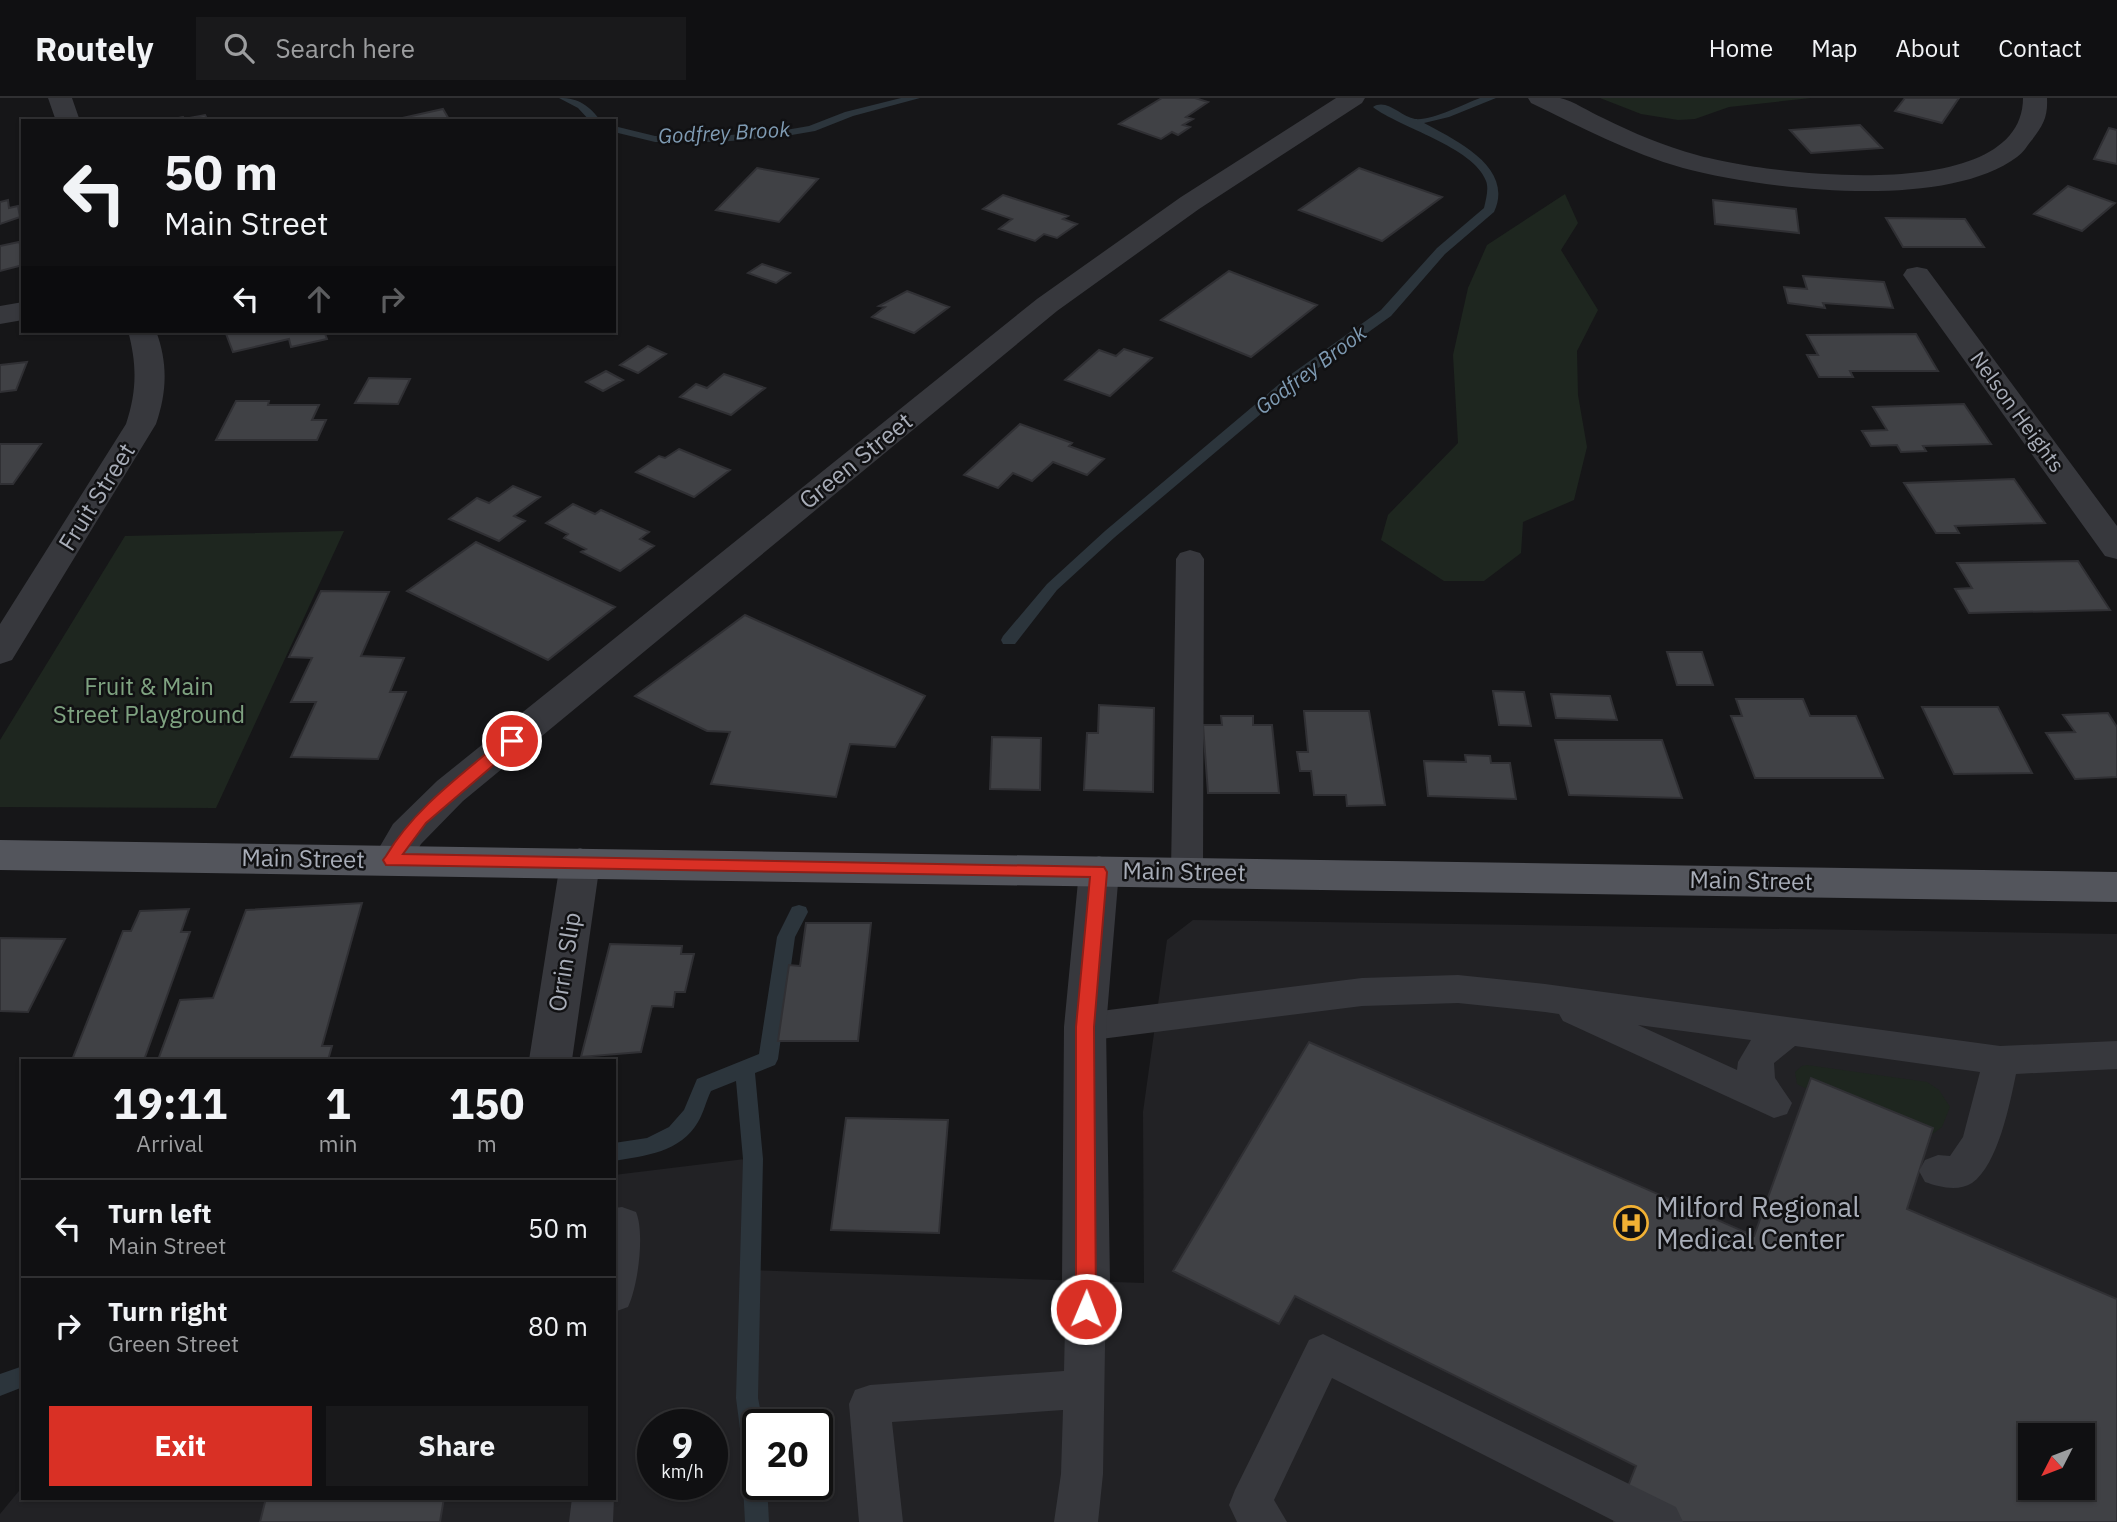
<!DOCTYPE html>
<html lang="en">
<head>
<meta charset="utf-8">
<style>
  :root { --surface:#101012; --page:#19191b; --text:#f1f3f6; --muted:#9c9d9f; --line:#303032; --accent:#d93025 }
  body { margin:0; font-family:"IBM Plex Sans",sans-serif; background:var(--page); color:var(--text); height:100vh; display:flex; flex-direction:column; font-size:26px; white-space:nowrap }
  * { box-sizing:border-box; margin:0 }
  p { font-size:23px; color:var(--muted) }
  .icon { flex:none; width:38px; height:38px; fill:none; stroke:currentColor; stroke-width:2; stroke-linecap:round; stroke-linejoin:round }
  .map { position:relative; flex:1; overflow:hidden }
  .panel { position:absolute; left:21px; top:961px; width:595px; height:441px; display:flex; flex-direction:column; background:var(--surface); border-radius:0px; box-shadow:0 2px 5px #0004,0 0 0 2px var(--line) }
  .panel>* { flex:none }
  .banner { position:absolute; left:21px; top:21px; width:595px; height:214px; border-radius:0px; box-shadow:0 2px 5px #0004,0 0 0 2px var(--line); background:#101012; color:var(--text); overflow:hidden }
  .needle { width:46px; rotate:228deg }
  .buttons { position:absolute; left:2018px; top:1325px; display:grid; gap:14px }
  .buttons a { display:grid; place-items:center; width:77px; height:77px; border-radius:0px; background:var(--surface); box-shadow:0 2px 5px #0004,0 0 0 2px var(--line); font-size:35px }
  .speed { position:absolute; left:637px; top:1311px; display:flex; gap:14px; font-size:35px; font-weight:700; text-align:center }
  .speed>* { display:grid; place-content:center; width:91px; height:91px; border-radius:50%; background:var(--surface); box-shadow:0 2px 5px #0004,0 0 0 2px var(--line); line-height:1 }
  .speed small { font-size:18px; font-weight:400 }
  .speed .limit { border:4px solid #111; border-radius:10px; background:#fff; color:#111 }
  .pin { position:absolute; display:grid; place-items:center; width:60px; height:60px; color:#fff; margin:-30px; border:4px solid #fff; border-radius:50%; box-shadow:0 2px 7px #0007 }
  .me { position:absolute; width:77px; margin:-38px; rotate:1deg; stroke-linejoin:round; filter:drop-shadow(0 0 5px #0008) }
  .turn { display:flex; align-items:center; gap:24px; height:147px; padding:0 28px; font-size:32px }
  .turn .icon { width:91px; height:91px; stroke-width:2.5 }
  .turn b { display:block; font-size:49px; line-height:60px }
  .lanes { display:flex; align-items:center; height:66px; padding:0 28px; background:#0003; justify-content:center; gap:35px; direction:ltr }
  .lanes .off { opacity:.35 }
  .eta { display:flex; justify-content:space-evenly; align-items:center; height:119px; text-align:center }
  .eta b { font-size:42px; font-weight:700; line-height:49px }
  .action { display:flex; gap:14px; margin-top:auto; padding:14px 28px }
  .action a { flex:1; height:80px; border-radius:0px; background:var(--accent); color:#fff; font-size:28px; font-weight:700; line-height:80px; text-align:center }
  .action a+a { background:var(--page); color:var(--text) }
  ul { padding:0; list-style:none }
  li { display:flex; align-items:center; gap:21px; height:98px; padding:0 28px; border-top:2px solid var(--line) }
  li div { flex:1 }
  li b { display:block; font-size:26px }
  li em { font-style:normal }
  header { display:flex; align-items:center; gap:42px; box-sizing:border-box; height:98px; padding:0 35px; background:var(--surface); border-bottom:2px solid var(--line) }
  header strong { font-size:33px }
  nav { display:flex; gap:38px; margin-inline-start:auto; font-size:24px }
  .search { width:490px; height:63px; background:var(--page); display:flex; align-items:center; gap:18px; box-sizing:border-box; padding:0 24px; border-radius:0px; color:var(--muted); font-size:26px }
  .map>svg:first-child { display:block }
  .built { fill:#222225; fill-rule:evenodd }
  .green { fill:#1e261f }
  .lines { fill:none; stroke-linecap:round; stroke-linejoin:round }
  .stream { fill:#2c353c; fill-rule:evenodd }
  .building { fill:#404145; stroke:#303034; stroke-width:2; fill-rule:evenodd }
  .service { fill:#37383d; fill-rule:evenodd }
  .minor { fill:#37383d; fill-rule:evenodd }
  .primary { fill:#53555c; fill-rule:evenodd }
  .route { fill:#d93025; stroke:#8d1f18; stroke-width:2 }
  .labels { text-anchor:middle; stroke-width:5; stroke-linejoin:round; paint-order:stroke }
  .far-water-label { font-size:21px; font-style:italic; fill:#7f9bb3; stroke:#111113 }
  .far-street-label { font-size:21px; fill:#a8adb8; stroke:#111113 }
  .street-label { font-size:24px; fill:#a8adb8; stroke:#111113 }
  .park-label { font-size:24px; fill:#7fa381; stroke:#111113 }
  .near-poi-label { font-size:28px; fill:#a8adb8; stroke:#111113; text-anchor:start }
</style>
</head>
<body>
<header>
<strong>Routely</strong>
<div class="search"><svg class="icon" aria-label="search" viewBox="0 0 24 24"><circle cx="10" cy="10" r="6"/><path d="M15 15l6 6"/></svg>Search here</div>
<nav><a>Home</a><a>Map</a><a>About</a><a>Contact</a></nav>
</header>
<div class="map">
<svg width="2117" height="1424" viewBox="0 0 2117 1424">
  <rect width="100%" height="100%" fill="#161618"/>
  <path class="built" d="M 1193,822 L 2117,836 L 2117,1424 L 0,1424 L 0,1416 L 23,1388 L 23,1400 L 614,1400 L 614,1077 L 745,1061 L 749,1172 L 1144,1185 L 1143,1014 L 1167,842 ZM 653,1326 L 712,1326 L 712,1386 L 653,1386 ZM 758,1326 L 817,1326 L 817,1386 L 758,1386 ZM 2030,1337 L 2082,1337 L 2082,1390 L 2030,1390 Z"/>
  <path class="green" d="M 1600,0 L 1811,0 L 1729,9 L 1695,21 L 1678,22 L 1641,16 Z
    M 1565,96 L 1578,125 L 1561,152 L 1598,212 L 1577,253 L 1578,297 L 1587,349 L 1574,402 L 1523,424 L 1521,455 L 1484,483 L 1444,483 L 1381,442 L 1388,417 L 1458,345 L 1453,257 L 1468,190 L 1487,147 Z
    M 344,433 L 216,710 L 0,709 L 0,642 L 125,438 Z
    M 1807,967 L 1927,984 L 1939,992 L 1950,1009 L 1942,1029 L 1931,1037 L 1933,1030 L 1812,981 L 1807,991 L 1797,986 L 1795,974 L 1802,968 Z"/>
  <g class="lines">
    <path class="stream" d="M 559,0 C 580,0 589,8 601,23 L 590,23 L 578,10 Z
      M 901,0 L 920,0 L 853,18 L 815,33 L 780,39 L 718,44 L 655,44 L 614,34 L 614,28 L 655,38 L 718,38 L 780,33 L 809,28 L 845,14 Z
      M 1480,0 L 1496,0 L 1449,19 L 1424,25 C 1455,42 1515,69 1494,114 L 1445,156 L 1391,218 L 1300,283 L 1115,439 L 1057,492 L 1015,546 L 1003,546 L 1001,542 L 1003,538 L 1047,486 L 1105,433 L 1290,277 L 1381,212 L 1437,150 L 1484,110 C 1486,101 1489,91 1486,83 C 1474,49 1398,29 1373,9 C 1387,0 1401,19 1415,21 C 1431,23 1464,6 1480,0 Z
      M 799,807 L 806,809 L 808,814 L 795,839 L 778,961 L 775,967 L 755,975 L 763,1061 L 758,1300 L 763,1326 L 758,1326 L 758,1386 L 767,1386 L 769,1424 L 745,1424 L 740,1331 L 736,1300 L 743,1061 L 736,983 L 711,993 C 706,1003 704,1014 698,1024 C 681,1054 645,1058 614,1063 L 614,1045 L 647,1040 L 669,1029 L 684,1012 L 697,981 L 759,956 L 777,839 L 792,809 Z
      M 23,1268 L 23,1289 L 0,1298 L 0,1276 Z"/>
  </g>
  <path class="building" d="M 1162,0 L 1195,0 L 1208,4 L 1186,19 L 1193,21 L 1183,27 L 1190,29 L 1178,37 L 1172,34 L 1161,41 L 1119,26 Z
    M 1905,0 L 1959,0 L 1942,25 L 1895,13 Z
    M 443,11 L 450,23 L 389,23 Z
    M 205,17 L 208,23 L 162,23 L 183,19 L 184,21 Z
    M 1860,27 L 1882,50 L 1811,55 L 1790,32 Z
    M 2109,30 L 2117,32 L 2117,66 L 2094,61 Z
    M 757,70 L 818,81 L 779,124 L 716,112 Z
    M 1359,70 L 1442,99 L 1382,143 L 1299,112 Z
    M 2068,88 L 2115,105 L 2082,133 L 2034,116 Z
    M 1003,97 L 1068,118 L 1063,121 L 1077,126 L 1057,140 L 1044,136 L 1035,143 L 999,131 L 1012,121 L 983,111 Z
    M 8,102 L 9,110 L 18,108 L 20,119 L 0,126 L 0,104 Z
    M 1713,102 L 1796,111 L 1799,135 L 1715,126 Z
    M 1886,120 L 1965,121 L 1984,149 L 1903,149 Z
    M 19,144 L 23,152 L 23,167 L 0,173 L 0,148 Z
    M 762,166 L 790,175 L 776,185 L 748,175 Z
    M 1229,173 L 1317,207 L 1251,259 L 1161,222 Z
    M 1803,178 L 1884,184 L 1893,210 L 1823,205 L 1825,210 L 1788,205 L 1784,189 L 1807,191 Z
    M 907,193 L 949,209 L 914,235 L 872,219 L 885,209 L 879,208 Z
    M 225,233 L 324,233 L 327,241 L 291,249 L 289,241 L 233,254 Z
    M 1916,236 L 1938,273 L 1850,273 L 1853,279 L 1819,279 L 1807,257 L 1818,257 L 1807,237 Z
    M 648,248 L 666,256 L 638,275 L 620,267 Z
    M 1124,251 L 1152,260 L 1110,298 L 1065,282 L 1099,252 L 1116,258 Z
    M 27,264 L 16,292 L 0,294 L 0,267 Z
    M 606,273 L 623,282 L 603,293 L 586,284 Z
    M 724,276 L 765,290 L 731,317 L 680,299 L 696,286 L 707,290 Z
    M 369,280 L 410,281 L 398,306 L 355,305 Z
    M 236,303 L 269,303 L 268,307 L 319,307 L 312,322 L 326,322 L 317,342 L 216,342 Z
    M 1964,306 L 1991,346 L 1923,348 L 1926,353 L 1901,354 L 1897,347 L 1871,348 L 1862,333 L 1887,332 L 1873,309 Z
    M 1020,326 L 1072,345 L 1069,348 L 1104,361 L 1087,377 L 1053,364 L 1032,383 L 1013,375 L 998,390 L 964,377 Z
    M 0,346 L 41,346 L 13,386 L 0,386 Z
    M 679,351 L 730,372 L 694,399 L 636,374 L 659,358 L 665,360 Z
    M 2014,381 L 2045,425 L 1955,428 L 1959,435 L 1936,435 L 1904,385 Z
    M 513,388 L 540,399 L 514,418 L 525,423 L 499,443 L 449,421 L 477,400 L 489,405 Z
    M 573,406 L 595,416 L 601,412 L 649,434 L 640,441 L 654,448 L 620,473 L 581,454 L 586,451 L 564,440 L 568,436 L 546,425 Z
    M 476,444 L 615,509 L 548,562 L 407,493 Z
    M 2078,463 L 2110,512 L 1969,515 L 1955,491 L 1972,490 L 1957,465 Z
    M 321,493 L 389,494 L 361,558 L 404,560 L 390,594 L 406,594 L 378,661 L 291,659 L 316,604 L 291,604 L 312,560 L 289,559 Z
    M 745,517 L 925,598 L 895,649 L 850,646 L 836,699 L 711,686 L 730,634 L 707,633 L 635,598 Z
    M 1667,554 L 1702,554 L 1713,587 L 1677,587 Z
    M 1493,593 L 1524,594 L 1531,628 L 1499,627 Z
    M 1551,596 L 1610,598 L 1617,622 L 1556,620 Z
    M 1736,601 L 1803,601 L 1810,618 L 1856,618 L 1883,680 L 1755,680 L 1731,618 L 1742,618 Z
    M 1099,607 L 1154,610 L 1153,694 L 1084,692 L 1087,635 L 1098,635 Z
    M 1922,609 L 1998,609 L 2032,675 L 1954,676 Z
    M 1304,613 L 1369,613 L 1385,707 L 1347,708 L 1346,697 L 1314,697 L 1311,673 L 1300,673 L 1297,654 L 1308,654 Z
    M 2108,615 L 2117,629 L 2117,679 L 2075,681 L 2046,635 L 2075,634 L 2063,617 Z
    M 1221,618 L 1253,618 L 1253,627 L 1272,627 L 1279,695 L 1208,695 L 1203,627 L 1222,627 Z
    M 992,639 L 1041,640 L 1040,692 L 990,691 Z
    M 1555,642 L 1662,642 L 1682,700 L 1569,697 Z
    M 1465,657 L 1490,658 L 1491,665 L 1510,665 L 1516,701 L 1428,698 L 1424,663 L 1466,664 Z
    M 362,805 L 322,948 L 332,948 L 328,962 L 158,962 L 180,902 L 213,900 L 246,812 Z
    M 189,811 L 181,834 L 190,834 L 144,962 L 72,962 L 123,833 L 131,833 L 140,813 Z
    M 806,825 L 871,825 L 858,943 L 778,943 L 789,867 L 800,868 Z
    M 0,840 L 65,841 L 28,914 L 0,913 Z
    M 610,846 L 682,848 L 681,856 L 694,856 L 685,894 L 675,894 L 673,909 L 652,908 L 641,954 L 581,959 Z
    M 1309,944 L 1754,1138 L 1811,980 L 1933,1030 L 1907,1111 L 2117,1201 L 2117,1424 L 1614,1424 L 1636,1368 L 1295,1198 L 1279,1226 L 1173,1173 ZM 2030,1337 L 2082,1337 L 2082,1390 L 2030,1390 Z
    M 846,1020 L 948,1022 L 939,1135 L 831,1132 Z
    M 266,1400 L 444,1400 L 440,1424 L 260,1424 Z"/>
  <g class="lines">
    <path class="service" d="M 1190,452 L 1200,455 L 1204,461 L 1203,774 L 1198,783 L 1187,786 L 1176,783 L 1171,774 L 1176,461 L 1180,455 Z
      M 1458,877 L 1545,886 L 2000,948 L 2117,943 L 2117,971 L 2016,976 C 2010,1005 1998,1067 1972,1085 C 1958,1094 1939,1089 1925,1084 L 1919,1073 L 1925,1062 L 1938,1057 L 1950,1058 L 1963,1039 L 1980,974 L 1795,948 L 1774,965 L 1775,980 L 1792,1005 L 1787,1016 L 1774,1020 L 1563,923 L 1559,916 L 1545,914 L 1458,905 L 1362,908 L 1085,943 L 1073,939 L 1067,929 L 1073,919 L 1085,915 L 1362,880 ZM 1638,927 L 1751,942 L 1738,964 L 1737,972 Z
      M 622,1109 L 636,1114 C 645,1135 638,1188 628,1209 L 614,1214 L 614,1110 Z
      M 1086,1166 L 1100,1172 L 1106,1184 L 1103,1376 L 1098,1424 L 1054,1424 L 1061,1376 L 1063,1312 L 892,1324 L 903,1424 L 859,1424 L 849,1306 L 855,1292 L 870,1287 L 1064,1273 L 1066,1184 L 1072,1172 Z
      M 1323,1236 L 1676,1409 L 1683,1424 L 1616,1424 L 1332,1280 L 1274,1402 L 1287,1424 L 1237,1424 L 1229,1407 L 1235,1392 L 1309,1242 Z
      M 572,1400 L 614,1400 L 613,1424 L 569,1424 Z"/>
    <path class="minor" d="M 48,0 L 72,0 L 80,23 L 56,23 Z
      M 1336,0 L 1365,0 L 1362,5 L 1199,111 L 1057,213 L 463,703 L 421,746 L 406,772 L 392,777 L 378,772 L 372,762 L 393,726 L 437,683 L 1037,201 L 1181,99 Z
      M 1528,0 C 1538,0 1550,0 1560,0 C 1574,3 1589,14 1603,20 C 1633,35 1664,48 1697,57 C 1763,76 2023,110 2023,0 L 2047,0 C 2048,19 2043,28 2031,43 C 2027,48 2023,55 2017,59 C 1945,113 1766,92 1683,70 C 1630,55 1581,29 1531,5 Z
      M 1917,169 L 1927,171 L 2117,428 L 2117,461 L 2105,458 L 1903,177 L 1907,171 Z
      M 23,204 L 23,222 L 0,226 L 0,208 Z
      M 128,233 L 156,233 C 168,265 167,294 156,326 L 12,562 L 0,566 L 0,526 L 126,326 C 137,293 137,266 128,233 Z
      M 580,750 L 594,755 L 600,765 L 572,962 L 529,962 L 560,765 L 566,755 Z
      M 1099,758 L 1113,763 L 1119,773 L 1106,929 L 1110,1184 L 1103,1199 L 1086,1205 L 1069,1199 L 1062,1184 L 1064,929 L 1079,773 L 1085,763 Z"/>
    <path class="primary" d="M 0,742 L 2117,774 L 2117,804 L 0,772 Z"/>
  </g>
  <path class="route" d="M 512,638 L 520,643 L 517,647 L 426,725 L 403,756 L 1104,769 L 1107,774 L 1094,929 L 1096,1211 L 1093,1217 L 1086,1220 L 1078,1217 L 1076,1211 L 1076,929 L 1090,779 L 386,767 L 383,762 L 386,758 C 415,709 463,676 506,639 Z"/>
  <defs>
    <g id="hospital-ring" transform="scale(1.75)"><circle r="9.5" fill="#111113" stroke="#f2b134" stroke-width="1.5"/><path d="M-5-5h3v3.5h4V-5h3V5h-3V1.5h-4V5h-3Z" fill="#f2b134"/></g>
  </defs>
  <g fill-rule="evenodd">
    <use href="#hospital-ring" x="1631" y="1125"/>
  </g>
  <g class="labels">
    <g class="far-water-label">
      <text transform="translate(724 35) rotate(-3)" y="7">Godfrey Brook</text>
      <text transform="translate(1311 272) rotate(-37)" y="7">Godfrey Brook</text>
    </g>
    <g class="far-street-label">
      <text transform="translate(2017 314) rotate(54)" y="7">Nelson Heights</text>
    </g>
    <g class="street-label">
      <text transform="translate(856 363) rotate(-39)" y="8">Green Street</text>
      <text transform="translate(97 399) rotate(-58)" y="8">Fruit Street</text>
      <text transform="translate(303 761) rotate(1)" y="8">Main Street</text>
      <text transform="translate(1184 774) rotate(1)" y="8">Main Street</text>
      <text transform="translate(1751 783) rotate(1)" y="8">Main Street</text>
      <text transform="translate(565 864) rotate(-81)" y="8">Orrin Slip</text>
    </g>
    <g class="park-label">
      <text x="149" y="597">Fruit &amp; Main<tspan x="149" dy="28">Street Playground</tspan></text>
    </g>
    <g class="near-poi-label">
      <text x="1656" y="1119">Milford Regional<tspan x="1656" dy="32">Medical Center</tspan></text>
    </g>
  </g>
</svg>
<div class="buttons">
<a><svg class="needle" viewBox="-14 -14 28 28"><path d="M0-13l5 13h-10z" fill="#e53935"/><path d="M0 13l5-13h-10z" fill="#9c9d9f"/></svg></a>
</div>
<div class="speed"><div>9<small>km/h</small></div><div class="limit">20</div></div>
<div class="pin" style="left:512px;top:643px;background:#d93025"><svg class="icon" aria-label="arrive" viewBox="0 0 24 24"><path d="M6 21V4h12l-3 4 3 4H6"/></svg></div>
<svg class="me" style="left:1086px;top:1211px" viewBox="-20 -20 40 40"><circle r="17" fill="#d93025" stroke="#fff" stroke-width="3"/><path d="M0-11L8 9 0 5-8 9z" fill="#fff"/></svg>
<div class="banner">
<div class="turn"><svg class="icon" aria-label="left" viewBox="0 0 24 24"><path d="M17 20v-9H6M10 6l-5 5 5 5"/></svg><div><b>50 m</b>Main Street</div></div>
<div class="lanes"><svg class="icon" aria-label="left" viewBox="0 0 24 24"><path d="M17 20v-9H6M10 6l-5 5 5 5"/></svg><svg class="icon off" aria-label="ahead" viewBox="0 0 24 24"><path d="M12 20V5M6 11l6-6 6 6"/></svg><svg class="icon off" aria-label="right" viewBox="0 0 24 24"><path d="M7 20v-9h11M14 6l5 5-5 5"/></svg></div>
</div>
<section class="panel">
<div class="eta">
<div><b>19:11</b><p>Arrival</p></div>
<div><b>1</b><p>min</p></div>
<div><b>150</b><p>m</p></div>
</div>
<ul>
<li><svg class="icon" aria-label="left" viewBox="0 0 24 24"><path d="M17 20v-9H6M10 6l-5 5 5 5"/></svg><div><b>Turn left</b><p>Main Street</p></div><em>50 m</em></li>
<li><svg class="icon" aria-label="right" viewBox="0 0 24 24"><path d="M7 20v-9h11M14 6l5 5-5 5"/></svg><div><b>Turn right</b><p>Green Street</p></div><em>80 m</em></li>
</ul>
<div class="action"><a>Exit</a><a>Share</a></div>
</section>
</div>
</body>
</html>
